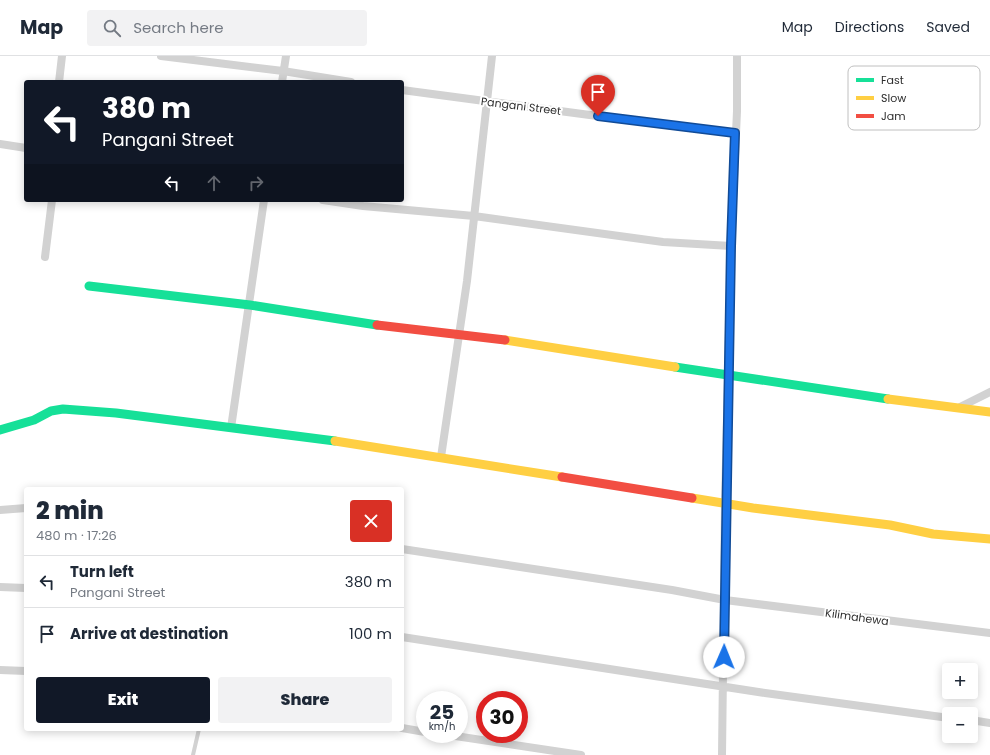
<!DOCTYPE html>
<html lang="en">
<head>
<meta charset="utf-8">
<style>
  :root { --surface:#fff; --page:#f2f2f3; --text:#1f2937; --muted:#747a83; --line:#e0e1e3; --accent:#111827 }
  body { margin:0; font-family:Poppins,sans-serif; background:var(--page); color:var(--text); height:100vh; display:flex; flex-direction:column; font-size:15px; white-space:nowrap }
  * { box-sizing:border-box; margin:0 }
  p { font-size:13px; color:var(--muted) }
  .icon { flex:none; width:22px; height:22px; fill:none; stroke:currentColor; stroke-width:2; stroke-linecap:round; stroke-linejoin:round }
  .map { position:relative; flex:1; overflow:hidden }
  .panel { position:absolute; left:24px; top:431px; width:380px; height:244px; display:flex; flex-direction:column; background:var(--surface); border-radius:4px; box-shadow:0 2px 10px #0003 }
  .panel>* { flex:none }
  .banner { position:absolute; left:24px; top:24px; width:380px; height:122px; border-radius:4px; box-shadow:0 2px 10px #0003; background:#111827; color:#fff; overflow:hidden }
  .fabs { position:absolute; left:942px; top:607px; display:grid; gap:8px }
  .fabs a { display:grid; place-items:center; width:36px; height:36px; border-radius:4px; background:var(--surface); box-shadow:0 2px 10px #0003; font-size:20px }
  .speed { position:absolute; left:416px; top:635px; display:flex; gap:8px; font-size:20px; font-weight:700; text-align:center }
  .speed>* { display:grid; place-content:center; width:52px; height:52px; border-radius:50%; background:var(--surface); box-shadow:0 2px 10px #0003; line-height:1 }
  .speed small { font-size:10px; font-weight:400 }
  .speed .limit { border:6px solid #d22; background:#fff; color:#111 }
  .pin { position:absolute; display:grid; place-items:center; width:34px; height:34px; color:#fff; margin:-41px -17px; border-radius:50% 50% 50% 0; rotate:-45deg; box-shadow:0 0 4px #0007 }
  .pin .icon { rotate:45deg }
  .me { position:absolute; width:44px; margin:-22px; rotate:1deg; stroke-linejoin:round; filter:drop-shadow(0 0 3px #0008) }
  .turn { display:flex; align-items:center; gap:14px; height:84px; padding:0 12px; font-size:18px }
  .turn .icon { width:52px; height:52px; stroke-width:2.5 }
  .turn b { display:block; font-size:28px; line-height:34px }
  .lanes { display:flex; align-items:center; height:38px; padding:0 12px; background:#0003; justify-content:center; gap:20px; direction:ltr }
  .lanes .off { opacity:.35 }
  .round { display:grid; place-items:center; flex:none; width:42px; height:42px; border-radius:4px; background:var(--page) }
  .overview { display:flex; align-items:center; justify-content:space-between; height:68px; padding:0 12px }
  h1 { font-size:24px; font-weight:800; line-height:30px }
  .button { display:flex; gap:8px; margin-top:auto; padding:8px 12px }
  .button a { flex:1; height:46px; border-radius:4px; background:var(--accent); color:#fff; font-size:16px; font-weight:800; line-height:46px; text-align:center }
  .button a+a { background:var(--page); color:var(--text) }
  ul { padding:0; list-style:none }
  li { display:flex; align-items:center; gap:12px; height:52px; padding:0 12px; border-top:1px solid var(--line) }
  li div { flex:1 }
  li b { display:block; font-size:15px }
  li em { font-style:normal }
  header { display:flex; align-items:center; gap:24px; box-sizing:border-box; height:56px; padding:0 20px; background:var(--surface); border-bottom:1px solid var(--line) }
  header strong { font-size:19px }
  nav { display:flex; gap:22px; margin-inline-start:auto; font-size:14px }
  .search { width:280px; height:36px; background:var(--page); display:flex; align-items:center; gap:10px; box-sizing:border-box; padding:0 14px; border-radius:4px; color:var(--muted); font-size:15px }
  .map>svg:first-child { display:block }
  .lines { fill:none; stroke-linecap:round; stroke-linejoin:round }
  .lane { stroke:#d2d2d2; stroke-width:4 }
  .street { stroke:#d2d2d2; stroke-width:8 }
  .fast { stroke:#16e098; stroke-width:9 }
  .slow { stroke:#ffcf43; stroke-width:9 }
  .jam { stroke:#f24e42; stroke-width:9 }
  .route-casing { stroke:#114b97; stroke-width:10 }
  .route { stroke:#1a73e8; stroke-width:7 }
  .labels { text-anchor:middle; stroke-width:4; stroke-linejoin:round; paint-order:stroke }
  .street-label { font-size:11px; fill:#2d2d2d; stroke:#fff }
  .key { fill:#fff; stroke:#c0c0c0; stroke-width:1 }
  .key-label { font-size:11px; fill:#2d2d2d }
</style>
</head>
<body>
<header>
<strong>Map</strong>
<div class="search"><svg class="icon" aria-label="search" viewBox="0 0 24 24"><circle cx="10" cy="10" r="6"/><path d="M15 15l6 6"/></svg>Search here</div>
<nav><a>Map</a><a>Directions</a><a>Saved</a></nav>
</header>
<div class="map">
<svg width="990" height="699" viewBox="0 0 990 699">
  <rect width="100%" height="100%" fill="#fff"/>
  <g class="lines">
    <path class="lane" d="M 193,699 L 199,673"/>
    <path class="street" d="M 161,0 L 283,15 L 351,26
      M 59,26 L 62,0
      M 282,26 L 286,0
      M 402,34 L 650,67 L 735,77
      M 0,88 L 26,92
      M 323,144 L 363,150 L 474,160 L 663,186 L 731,190
      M 45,201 L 52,144
      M 960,351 L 990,336
      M 231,372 L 264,144
      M 441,401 L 467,225 L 492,0
      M 0,454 L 26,452
      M 402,493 L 672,534 L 725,544 L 990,577
      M 0,531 L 26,532
      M 402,581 L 765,637 L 949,662
      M 0,614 L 26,615
      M 971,664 L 990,667
      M 402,672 L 425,676
      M 442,678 L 581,699
      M 722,699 L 725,447 L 731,190 L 737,55 L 737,0"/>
    <path class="fast" d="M 89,230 L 250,249 L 377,269
      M 675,311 L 888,343
      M 0,374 L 34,364 L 51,355 L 63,353 L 116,357 L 335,385"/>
    <path class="slow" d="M 505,284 L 675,311
      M 888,343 L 990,356
      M 335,385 L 562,421
      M 692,442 L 753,452 L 890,469 L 933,478 L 990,483"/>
    <path class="jam" d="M 377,269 L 505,284
      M 562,421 L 692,442"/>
  </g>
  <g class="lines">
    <g class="route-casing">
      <path id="route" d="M 598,60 L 735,77 L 731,190 L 724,601"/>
    </g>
    <use href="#route" class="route"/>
  </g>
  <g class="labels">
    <g class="street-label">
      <text transform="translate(521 50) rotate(7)" y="4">Pangani Street</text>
      <text transform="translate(857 561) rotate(8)" y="4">Kilimahewa</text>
    </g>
  </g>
  <rect x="848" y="10" width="132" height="64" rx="6" class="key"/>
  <rect x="856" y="22" width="18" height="4" fill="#16e098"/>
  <rect x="856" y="40" width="18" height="4" fill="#ffcf43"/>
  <rect x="856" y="58" width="18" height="4" fill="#f24e42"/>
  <g class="key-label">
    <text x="881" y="28">Fast</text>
    <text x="881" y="46">Slow</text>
    <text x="881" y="64">Jam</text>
  </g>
</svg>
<div class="fabs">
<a>+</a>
<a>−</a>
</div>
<div class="speed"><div>25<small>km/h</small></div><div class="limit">30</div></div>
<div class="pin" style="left:598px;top:60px;background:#d93025"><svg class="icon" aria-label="arrive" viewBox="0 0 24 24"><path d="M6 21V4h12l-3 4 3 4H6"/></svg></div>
<svg class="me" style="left:724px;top:601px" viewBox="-20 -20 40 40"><circle r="19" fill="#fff"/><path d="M0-13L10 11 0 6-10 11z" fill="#1a73e8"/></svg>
<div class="banner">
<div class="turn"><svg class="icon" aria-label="left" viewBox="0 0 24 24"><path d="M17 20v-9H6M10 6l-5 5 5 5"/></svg><div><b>380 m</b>Pangani Street</div></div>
<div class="lanes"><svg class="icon" aria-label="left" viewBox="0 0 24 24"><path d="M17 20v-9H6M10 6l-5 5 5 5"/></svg><svg class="icon off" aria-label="ahead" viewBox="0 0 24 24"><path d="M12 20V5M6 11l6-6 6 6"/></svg><svg class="icon off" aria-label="right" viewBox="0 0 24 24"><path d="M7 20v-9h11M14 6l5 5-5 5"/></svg></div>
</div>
<section class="panel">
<div class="overview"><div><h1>2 min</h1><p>480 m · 17:26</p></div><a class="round" style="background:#d93025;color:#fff"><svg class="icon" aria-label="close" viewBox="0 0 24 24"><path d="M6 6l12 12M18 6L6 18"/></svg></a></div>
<ul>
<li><svg class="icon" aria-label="left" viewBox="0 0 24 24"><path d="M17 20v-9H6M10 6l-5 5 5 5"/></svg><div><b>Turn left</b><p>Pangani Street</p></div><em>380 m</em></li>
<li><svg class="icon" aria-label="arrive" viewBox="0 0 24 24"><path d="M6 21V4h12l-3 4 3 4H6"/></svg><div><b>Arrive at destination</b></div><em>100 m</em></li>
</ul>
<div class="button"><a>Exit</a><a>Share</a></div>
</section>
</div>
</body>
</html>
